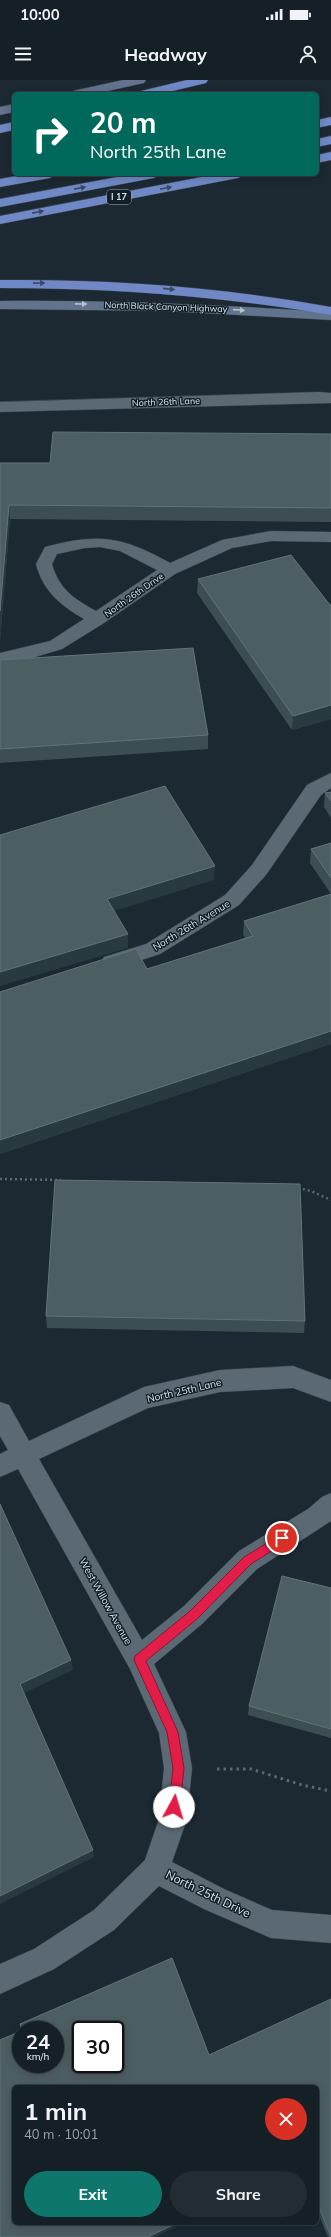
<!DOCTYPE html>
<html lang="en">
<head>
<meta charset="utf-8">
<style>
  :root { --surface:#151f26; --page:#222c32; --text:#f1f3f6; --muted:#9da2a7; --line:#343d43; --accent:#0f766e }
  body { margin:0; font-family:Mulish,sans-serif; background:var(--page); color:var(--text); height:100vh; display:flex; flex-direction:column; font-size:15px; white-space:nowrap }
  * { box-sizing:border-box; margin:0 }
  p { font-size:13px; color:var(--muted) }
  .icon { flex:none; width:22px; height:22px; fill:none; stroke:currentColor; stroke-width:2; stroke-linecap:round; stroke-linejoin:round }
  .map { position:relative; flex:1; overflow:hidden }
  .sheet { position:absolute; left:12px; top:2005px; width:307px; height:140px; display:flex; flex-direction:column; background:var(--surface); border-radius:6px; box-shadow:0 2px 10px #0003,0 0 0 1px var(--line) }
  .sheet>* { flex:none }
  .top-card { position:absolute; left:12px; top:12px; width:307px; height:84px; border-radius:6px; box-shadow:0 2px 10px #0003,0 0 0 1px var(--line); background:#00695c; color:#fff; overflow:hidden }
  .speed { position:absolute; left:12px; top:1941px; display:flex; gap:8px; font-size:20px; font-weight:700; text-align:center }
  .speed>* { display:grid; place-content:center; width:52px; height:52px; border-radius:50%; background:var(--surface); box-shadow:0 2px 10px #0003,0 0 0 1px var(--line); line-height:1 }
  .speed small { font-size:10px; font-weight:400 }
  .speed .limit { border:2px solid #111; border-radius:6px; background:#fff; color:#111 }
  .pin { position:absolute; display:grid; place-items:center; width:34px; height:34px; color:#fff; margin:-17px; border:2px solid #fff; border-radius:50%; box-shadow:0 1px 4px #0007 }
  .me { position:absolute; width:44px; margin:-22px; rotate:6deg; stroke-linejoin:round; filter:drop-shadow(0 0 3px #0008) }
  .turn { display:flex; align-items:center; gap:14px; height:84px; padding:0 12px; font-size:18px }
  .turn .icon { width:52px; height:52px; stroke-width:2.5 }
  .turn b { display:block; font-size:28px; line-height:34px }
  .round { display:grid; place-items:center; flex:none; width:42px; height:42px; border-radius:21px; background:var(--page) }
  .headline { display:flex; align-items:center; justify-content:space-between; height:68px; padding:0 12px }
  h1 { font-size:24px; font-weight:700; line-height:30px }
  .button { display:flex; gap:8px; margin-top:auto; padding:8px 12px }
  .button a { flex:1; height:46px; border-radius:24px; background:var(--accent); color:#fff; font-size:16px; font-weight:700; line-height:46px; text-align:center }
  .button a+a { background:var(--page); color:var(--text) }
  .status { display:flex; justify-content:space-between; align-items:center; height:28px; padding:0 20px; background:var(--surface); direction:ltr }
  .status svg { height:11px; fill:currentColor }
  header { display:flex; justify-content:space-between; align-items:center; height:52px; padding:0 12px; background:var(--surface); font-size:18px; font-weight:700 }
  .map>svg:first-child { display:block }
  .lines { fill:none; stroke-linecap:round; stroke-linejoin:round }
  .minor-casing { stroke:#39434b; stroke-width:1 }
  .tertiary-casing { stroke:#39434b; stroke-width:1 }
  .secondary-casing { stroke:#39434b; stroke-width:1 }
  .motorway-casing { stroke:#39434b; stroke-width:1 }
  .path-far1 { stroke:#5d6870; stroke-width:2.5; stroke-dasharray:2 3; stroke-linecap:butt }
  .path { stroke:#5d6870; stroke-width:3; stroke-dasharray:2.5 4; stroke-linecap:butt }
  .minor { fill:#5a6974; fill-rule:evenodd }
  .tertiary { fill:#5a6974; fill-rule:evenodd }
  .secondary { fill:#61738d; fill-rule:evenodd }
  .motorway { fill:#7089c6; fill-rule:evenodd }
  .wall { fill:#3c4e52 }
  .shaded-wall { fill:#28393f }
  .building { fill:#4d5e62; stroke:#637377; fill-rule:evenodd }
  .oneway { fill:#384967 }
  .oneway2 { fill:#b5c1cd }
  .route { fill:#e11d48; stroke:#92132f }
  .labels { text-anchor:middle; stroke-width:3; stroke-linejoin:round; paint-order:stroke }
  .shield { fill:#121f28; stroke:#9da8ae; stroke-width:1 }
  .shield-label { font-size:9px; font-weight:bold; fill:#d9e2e8 }
  .far-street-label { font-size:9px; fill:#d9e2e8; stroke:#121f28 }
  .street-label { font-size:10px; fill:#d9e2e8; stroke:#121f28 }
  .near-street-label { font-size:12px; fill:#d9e2e8; stroke:#121f28 }
</style>
</head>
<body>
<div class="status"><b>10:00</b><svg viewBox="0 0 49 12"><path d="M0 12V9h3v3zM5 12V6h3v6zM10 12V3h3v9zM15 12V0h3v12zM26 1h20v11H26zM47 4h2v5h-2z"/></svg></div>
<header><svg class="icon" aria-label="menu" viewBox="0 0 24 24"><path d="M4 6h16M4 12h16M4 18h16"/></svg>Headway<svg class="icon" aria-label="person" viewBox="0 0 24 24"><circle cx="12" cy="8" r="4"/><path d="M4 21q1-7 8-7t8 7"/></svg></header>
<div class="map">
<svg width="331" height="2157" viewBox="0 0 331 2157">
  <rect width="100%" height="100%" fill="#1c2932"/>
  <g class="lines">
    <g class="minor-casing">
      <path id="minor" d="M 271,451 L 331,452 L 331,462 L 271,461 L 232,468 L 175,494 L 104,543 L 62,569 L 15,583 L 0,585 L 0,573 L 50,561 L 84,539 C 60,525 43,511 36,484 L 45,467 C 98,453 122,456 170,483 L 222,460 ZM 100,467 L 120,471 L 157,490 L 96,531 C 74,519 59,509 52,484 L 57,474 L 85,468 Z
        M 331,693 L 331,708 L 321,715 L 266,795 L 239,825 L 160,874 L 111,890 L 104,887 L 101,882 L 104,877 L 146,864 L 225,815 L 252,785 L 307,705 Z
        M 293,1286 L 331,1300 L 331,1322 L 293,1308 L 220,1312 L 148,1328 L 39,1379 L 142,1560 L 184,1526 L 239,1471 L 308,1429 L 322,1417 L 331,1413 L 331,1441 L 257,1489 L 202,1544 L 154,1584 L 186,1652 L 192,1688 L 187,1739 L 172,1782 L 224,1809 L 272,1830 L 331,1835 L 331,1863 L 271,1858 L 204,1829 L 159,1806 L 114,1850 L 54,1889 L 0,1914 L 0,1884 L 34,1869 L 94,1830 L 145,1780 L 159,1739 L 164,1688 L 159,1653 L 130,1589 L 18,1389 L 0,1397 L 0,1374 L 8,1370 L 0,1356 L 0,1322 L 9,1325 L 29,1361 L 144,1307 L 220,1290 Z"/>
    </g>
    <g class="tertiary-casing">
      <path id="tertiary" d="M 319,312 L 331,313 L 331,323 L 0,332 L 0,322 Z"/>
    </g>
    <g class="secondary-casing">
      <path id="secondary" d="M 123,0 L 146,0 L 144,3 L 94,14 L 71,14 L 73,11 Z
        M 14,24 L 14,32 L 0,35 L 0,27 Z
        M 0,221 C 111,220 221,225 331,232 L 331,240 L 166,231 L 0,229 Z"/>
    </g>
    <g class="motorway-casing">
      <path id="motorway" d="M 187,0 L 208,0 L 206,3 L 160,14 L 139,14 L 141,11 Z
        M 331,37 L 331,45 L 317,48 L 317,40 Z
        M 14,42 L 14,50 L 0,53 L 0,45 Z
        M 331,56 L 331,64 L 317,67 L 317,59 Z
        M 331,72 L 331,80 L 317,83 L 317,75 Z
        M 28,94 L 57,94 L 50,98 L 0,107 L 0,99 Z
        M 133,94 L 161,94 L 154,98 L 0,127 L 0,119 Z
        M 217,94 L 245,94 L 238,98 L 0,144 L 0,136 Z
        M 0,200 C 112,199 221,207 331,227 L 331,235 C 221,216 112,208 0,208 Z"/>
    </g>
    <path class="path-far1" d="M 0,1099 L 61,1100
      M 298,1108 L 311,1111 L 331,1120"/>
    <path class="path" d="M 217,1689 L 251,1689 L 302,1705 L 331,1711"/>
    <use href="#minor" class="minor"/>
    <use href="#tertiary" class="tertiary"/>
    <use href="#secondary" class="secondary"/>
    <use href="#motorway" class="motorway"/>
  </g>
  <path class="wall" d="M 331,354 L 331,442 L 10,439 L 0,561 L 0,383 L 50,383 Z
    M 198,499 L 331,525 L 331,639 L 292,650 L 197,513 Z
    M 0,580 L 208,655 L 208,669 L 0,683 Z
    M 331,712 L 331,738 L 324,727 L 325,713 Z
    M 331,763 L 331,814 L 310,783 L 311,769 Z
    M 331,814 L 331,964 L 0,1074 L 0,912 L 147,889 L 245,858 L 243,854 L 244,841 Z
    M 46,1236 L 305,1241 L 304,1253 L 47,1248 Z
    M 331,1508 L 331,1658 L 248,1635 L 249,1626 Z
    M 331,1919 L 331,2157 L 328,2157 L 317,2131 L 317,2007 Z"/>
  <path class="shaded-wall" d="M 9,425 L 10,439 L 0,561 L 0,531 Z
    M 331,625 L 331,639 L 292,650 L 293,636 Z
    M 215,786 L 214,800 L 108,833 L 107,819 Z
    M 128,854 L 128,868 L 0,906 L 0,892 Z
    M 331,951 L 331,964 L 0,1074 L 0,1060 Z
    M 71,1580 L 73,1590 L 22,1614 L 20,1604 Z
    M 93,1770 L 94,1777 L 0,1824 L 0,1816 Z
    M 177,2143 L 184,2143 L 155,2157 L 148,2157 Z"/>
  <path class="building" d="M 53,352 L 331,354 L 331,428 L 9,425 L 0,531 L 0,383 L 50,383 Z
    M 291,475 L 330,525 L 331,525 L 331,625 L 293,636 L 198,499 Z
    M 193,568 L 208,655 L 0,669 L 0,580 Z
    M 165,706 L 215,786 L 107,819 L 128,854 L 0,892 L 0,755 Z
    M 331,712 L 331,721 L 325,713 Z
    M 331,763 L 331,798 L 311,769 Z
    M 331,814 L 331,951 L 0,1060 L 0,912 L 136,869 L 147,889 L 253,856 L 244,841 Z
    M 55,1100 L 300,1104 L 305,1241 L 46,1236 Z
    M 0,1424 L 71,1580 L 20,1604 L 93,1770 L 0,1816 Z
    M 282,1496 L 331,1508 L 331,1649 L 249,1626 Z
    M 172,1878 L 209,1975 L 331,1919 L 331,2157 L 317,2122 L 317,2007 L 14,2007 L 14,2143 L 177,2143 L 148,2157 L 0,2157 L 0,1960 L 21,1951 L 21,1984 L 55,1984 L 55,1950 L 22,1950 L 20,1944 ZM 81,1950 L 115,1950 L 115,1984 L 81,1984 Z"/>
  <defs><path id="oneway-solid" d="M-6-.8H1V-3.2L6.5 0L1 3.2V.8H-6Z"/></defs>
  <g class="oneway">
    <use href="#oneway-solid" transform="translate(80 108) rotate(-11)"/>
    <use href="#oneway-solid" transform="translate(166 108) rotate(-11)"/>
    <use href="#oneway-solid" transform="translate(38 132) rotate(-11)"/>
    <use href="#oneway-solid" transform="translate(39 203) rotate(-1)"/>
    <use href="#oneway-solid" transform="translate(169 209) rotate(6)"/>
  </g>
  <g class="oneway2">
    <use href="#oneway-solid" transform="translate(81 224) rotate(1)"/>
    <use href="#oneway-solid" transform="translate(239 230) rotate(4)"/>
  </g>
  <path class="route" d="M 282,1454 L 286,1455 L 286,1462 L 251,1484 L 197,1539 L 146,1581 L 178,1652 L 184,1688 L 180,1727 L 178,1731 L 174,1732 L 170,1731 L 169,1727 L 173,1688 L 167,1652 L 134,1580 L 135,1576 L 190,1531 L 244,1477 Z"/>
  <g class="labels">
    <rect class="shield" x="107" y="110" width="24" height="14" rx="3"/>
    <g class="shield-label">
      <text x="119" y="120">I 17</text>
    </g>
    <g class="far-street-label">
      <text transform="translate(166 227) rotate(2)" y="3">North Black Canyon Highway</text>
      <text transform="translate(166 322) rotate(-2)" y="3">North 26th Lane</text>
      <text transform="translate(134 515) rotate(-35)" y="3">North 26th Drive</text>
    </g>
    <g class="street-label">
      <text transform="translate(191 845) rotate(-31)" y="4">North 26th Avenue</text>
      <text transform="translate(184 1310) rotate(-13)" y="4">North 25th Lane</text>
      <text transform="translate(106 1521) rotate(61)" y="4">West Willow Avenue</text>
    </g>
    <g class="near-street-label">
      <text transform="translate(208 1814) rotate(26)" y="4">North 25th Drive</text>
    </g>
  </g>
</svg>
<div class="speed"><div>24<small>km/h</small></div><div class="limit">30</div></div>
<div class="pin" style="left:282px;top:1458px;background:#d93025"><svg class="icon" aria-label="arrive" viewBox="0 0 24 24"><path d="M6 21V4h12l-3 4 3 4H6"/></svg></div>
<svg class="me" style="left:174px;top:1727px" viewBox="-20 -20 40 40"><circle r="19" fill="#fff"/><path d="M0-13L10 11 0 6-10 11z" fill="#e11d48"/></svg>
<div class="top-card">
<div class="turn"><svg class="icon" aria-label="right" viewBox="0 0 24 24"><path d="M7 20v-9h11M14 6l5 5-5 5"/></svg><div><b>20 m</b>North 25th Lane</div></div>
</div>
<section class="sheet">
<div class="headline"><div><h1>1 min</h1><p>40 m · 10:01</p></div><a class="round" style="background:#d93025;color:#fff"><svg class="icon" aria-label="close" viewBox="0 0 24 24"><path d="M6 6l12 12M18 6L6 18"/></svg></a></div>
<div class="button"><a>Exit</a><a>Share</a></div>
</section>
</div>
</body>
</html>
